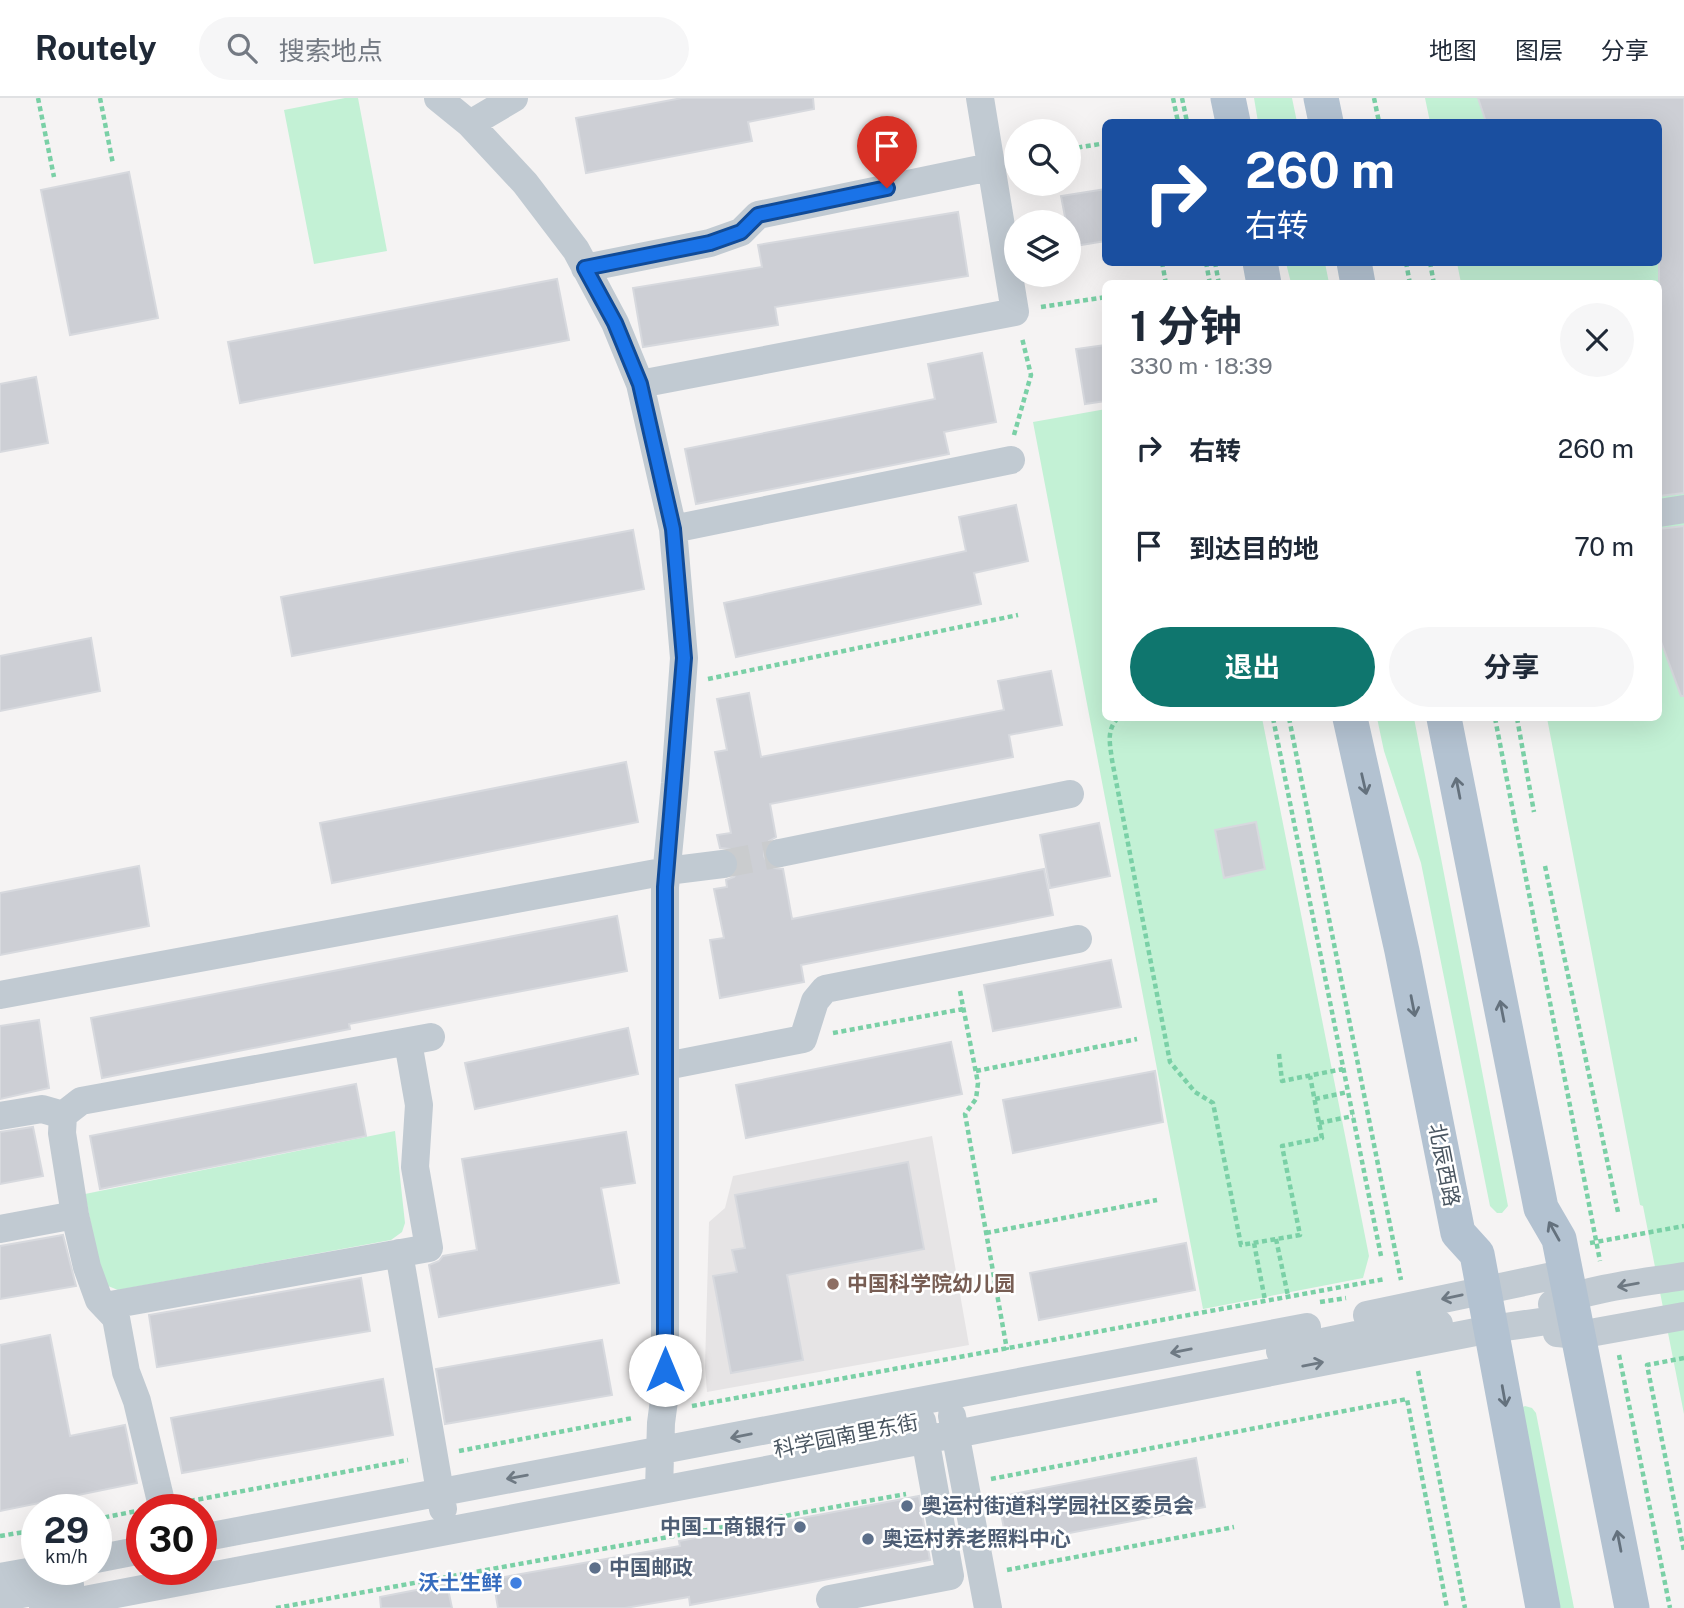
<!DOCTYPE html>
<html lang="zh">
<head>
<meta charset="utf-8">
<style>
  :root { --surface:#fff; --page:#f6f6f7; --text:#1f2937; --muted:#747a83; --line:#e0e1e3; --accent:#0f766e }
  body { margin:0; font-family:"Public Sans","Noto Sans SC",sans-serif; background:var(--page); color:var(--text); height:100vh; display:flex; flex-direction:column; font-size:26px; white-space:nowrap }
  * { box-sizing:border-box; margin:0 }
  p { font-size:23px; color:var(--muted) }
  .icon { flex:none; width:38px; height:38px; fill:none; stroke:currentColor; stroke-width:2; stroke-linecap:round; stroke-linejoin:round }
  .map { position:relative; flex:1; overflow:hidden }
  .details { position:absolute; left:1102px; top:182px; width:560px; height:441px; display:flex; flex-direction:column; background:var(--surface); border-radius:10px; box-shadow:0 7px 28px #0002 }
  .details>* { flex:none }
  .top-card { position:absolute; left:1102px; top:21px; width:560px; height:147px; border-radius:10px; box-shadow:0 7px 28px #0002; background:#1a4fa0; color:#fff; overflow:hidden }
  .controls { position:absolute; left:1004px; top:21px; display:grid; gap:14px }
  .controls a { display:grid; place-items:center; width:77px; height:77px; border-radius:50%; background:var(--surface); box-shadow:0 7px 28px #0002; font-size:35px }
  .speed { position:absolute; left:21px; top:1396px; display:flex; gap:14px; font-size:35px; font-weight:700; text-align:center }
  .speed>* { display:grid; place-content:center; width:91px; height:91px; border-radius:50%; background:var(--surface); box-shadow:0 7px 28px #0002; line-height:1 }
  .speed small { font-size:18px; font-weight:400 }
  .speed .limit { border:10px solid #d22; background:#fff; color:#111 }
  .pin { position:absolute; display:grid; place-items:center; width:60px; height:60px; color:#fff; margin:-72px -30px; border-radius:50% 50% 50% 0; rotate:-45deg; box-shadow:0 0 7px #0007 }
  .pin .icon { rotate:45deg }
  .me { position:absolute; width:77px; margin:-38px; rotate:0deg; stroke-linejoin:round; filter:drop-shadow(0 0 5px #0008) }
  .turn { display:flex; align-items:center; gap:24px; height:147px; padding:0 28px; font-size:32px }
  .turn .icon { width:91px; height:91px; stroke-width:2.5 }
  .turn b { display:block; font-size:49px; line-height:60px }
  .round { display:grid; place-items:center; flex:none; width:74px; height:74px; border-radius:37px; background:var(--page) }
  .summary { display:flex; align-items:center; justify-content:space-between; height:119px; padding:0 28px }
  h1 { font-size:42px; font-weight:700; line-height:52px }
  .cta { display:flex; gap:14px; margin-top:auto; padding:14px 28px }
  .cta a { flex:1; height:80px; border-radius:42px; background:var(--accent); color:#fff; font-size:28px; font-weight:700; line-height:80px; text-align:center }
  .cta a+a { background:var(--page); color:var(--text) }
  ul { padding:0; list-style:none }
  li { display:flex; align-items:center; gap:21px; height:98px; padding:0 28px }
  li div { flex:1 }
  li b { display:block; font-size:26px }
  li em { font-style:normal }
  header { display:flex; align-items:center; gap:42px; box-sizing:border-box; height:98px; padding:0 35px; background:var(--surface); border-bottom:2px solid var(--line) }
  header strong { font-size:33px }
  nav { display:flex; gap:38px; margin-inline-start:auto; font-size:24px }
  .search { width:490px; height:63px; background:var(--page); display:flex; align-items:center; gap:18px; box-sizing:border-box; padding:0 24px; border-radius:38px; color:var(--muted); font-size:26px }
  .map>svg:first-child { display:block }
  .education { fill:#e6e4e5 }
  .green { fill:#c3f1d5 }
  .building { fill:#cdcfd5; stroke:#d7d9de; stroke-width:2 }
  .lines { fill:none; stroke-linecap:round; stroke-linejoin:round }
  .minor-tunnel { stroke:#caccce; stroke-width:28; stroke-dasharray:28 14; stroke-linecap:butt }
  .path { stroke:#7ad0a6; stroke-width:4.5; stroke-dasharray:5 3.5; stroke-linecap:butt }
  .minor { stroke:#c1cad2; stroke-width:28 }
  .major { stroke:#b3c2d1; stroke-width:35 }
  .oneway { stroke:#64717d }
  .oneway2 { stroke:#6e7983 }
  .route-casing { stroke:#114b97; stroke-width:18 }
  .route { stroke:#1a73e8; stroke-width:12 }
  .education-dot { fill:#8d6e63; stroke:#fff; stroke-width:2.5 }
  .service-dot { fill:#5c6f8a; stroke:#fff; stroke-width:2.5 }
  .shop-dot { fill:#3f7fe0; stroke:#fff; stroke-width:2.5 }
  .labels { text-anchor:middle; stroke-width:5; stroke-linejoin:round; paint-order:stroke }
  .street-label { font-size:21px; fill:#4a5661; stroke:#fff }
  .education-label { font-size:21px; font-weight:bold; fill:#785e54; stroke:#fff; text-anchor:start }
  .service-label { font-size:21px; font-weight:bold; fill:#4e5e75; stroke:#fff; text-anchor:start }
  .shop-label { font-size:21px; font-weight:bold; fill:#366cbe; stroke:#fff; text-anchor:end }
</style>
</head>
<body>
<header>
<strong>Routely</strong>
<div class="search"><svg class="icon" aria-label="search" viewBox="0 0 24 24"><circle cx="10" cy="10" r="6"/><path d="M15 15l6 6"/></svg>搜索地点</div>
<nav><a>地图</a><a>图层</a><a>分享</a></nav>
</header>
<div class="map">
<svg width="1684" height="1510" viewBox="0 0 1684 1510">
  <rect width="100%" height="100%" fill="#f5f3f3"/>
  <path class="education" d="M 932,1038 L 969,1247 L 707,1294 L 705,1269 L 709,1124 L 725,1110 L 733,1078 Z"/>
  <path class="green" d="M 345,0 L 358,0 L 387,153 L 314,166 L 284,12 Z
    M 1254,0 L 1292,0 L 1297,24 L 1258,24 Z
    M 1425,0 L 1684,0 L 1684,1316 L 1643,1108 L 1640,1107 L 1547,620 L 1659,620 L 1659,186 L 1461,185 L 1457,165 L 1659,164 L 1659,24 L 1430,24 Z
    M 1286,165 L 1325,165 L 1329,185 L 1291,185 Z
    M 1106,311 L 1106,620 L 1262,620 L 1369,1158 L 1363,1180 L 1203,1211 L 1033,324 Z
    M 1377,620 L 1414,620 L 1508,1108 L 1502,1115 L 1497,1115 L 1490,1108 L 1421,765 L 1384,653 Z
    M 395,1033 L 405,1125 L 402,1134 L 391,1142 L 118,1192 L 108,1188 L 101,1177 L 85,1096 Z
    M 1525,1308 L 1532,1310 L 1536,1315 L 1574,1510 L 1554,1510 L 1519,1311 Z"/>
  <path class="building" d="M 682,0 L 813,0 L 814,11 L 748,24 L 752,43 L 586,75 L 576,20 Z
    M 1478,0 L 1684,0 L 1684,395 L 1659,398 L 1659,24 L 1486,24 Z
    M 129,74 L 158,220 L 70,237 L 41,92 Z
    M 1106,91 L 1106,143 L 1069,149 L 1069,124 L 1066,124 L 1061,98 Z
    M 958,114 L 968,178 L 775,209 L 778,227 L 643,249 L 633,190 L 762,169 L 758,147 Z
    M 557,181 L 569,242 L 240,305 L 228,244 Z
    M 1106,247 L 1106,303 L 1085,306 L 1076,251 Z
    M 982,255 L 996,324 L 944,334 L 949,356 L 696,406 L 685,351 L 935,301 L 928,266 Z
    M 36,279 L 48,345 L 0,354 L 0,286 Z
    M 1016,407 L 1028,463 L 974,475 L 981,506 L 736,559 L 724,505 L 966,453 L 959,419 Z
    M 1684,428 L 1684,598 L 1681,598 L 1659,538 L 1659,431 Z
    M 633,432 L 644,491 L 292,558 L 281,499 Z
    M 91,540 L 100,593 L 0,613 L 0,558 Z
    M 1051,573 L 1062,627 L 1009,637 L 1013,659 L 770,706 L 776,739 L 769,743 L 764,750 L 764,758 L 768,766 L 774,770 L 783,771 L 792,821 L 1044,771 L 1053,817 L 801,867 L 804,884 L 720,900 L 710,842 L 724,840 L 714,791 L 727,789 L 726,782 L 734,779 L 738,773 L 739,765 L 737,757 L 730,751 L 720,750 L 717,737 L 731,735 L 715,654 L 727,652 L 717,601 L 749,595 L 761,659 L 1004,612 L 998,583 Z
    M 626,664 L 638,724 L 332,785 L 320,725 Z
    M 1256,724 L 1265,771 L 1224,780 L 1215,732 Z
    M 1099,725 L 1110,778 L 1050,790 L 1040,737 Z
    M 139,768 L 149,828 L 0,857 L 0,795 Z
    M 617,818 L 627,873 L 349,926 L 350,931 L 102,980 L 91,920 Z
    M 1111,862 L 1121,909 L 993,933 L 984,887 Z
    M 39,922 L 49,990 L 0,1001 L 0,928 Z
    M 628,930 L 638,976 L 475,1011 L 465,965 Z
    M 951,944 L 962,996 L 746,1040 L 736,987 Z
    M 1155,973 L 1163,1024 L 1013,1055 L 1003,1002 Z
    M 356,986 L 366,1038 L 100,1091 L 90,1038 Z
    M 33,1029 L 43,1078 L 0,1086 L 0,1034 Z
    M 626,1034 L 635,1085 L 601,1090 L 619,1185 L 439,1219 L 429,1167 L 439,1163 L 443,1158 L 477,1152 L 462,1061 Z
    M 908,1064 L 924,1151 L 787,1177 L 803,1262 L 731,1275 L 713,1178 L 737,1174 L 732,1152 L 745,1150 L 735,1097 Z
    M 63,1137 L 76,1188 L 0,1201 L 0,1148 Z
    M 1186,1145 L 1195,1192 L 1039,1222 L 1030,1175 Z
    M 361,1180 L 370,1233 L 157,1269 L 149,1217 Z
    M 50,1237 L 70,1338 L 125,1327 L 137,1385 L 0,1413 L 0,1247 Z
    M 602,1242 L 612,1297 L 445,1326 L 436,1271 Z
    M 383,1281 L 393,1337 L 182,1375 L 171,1320 Z
    M 1196,1360 L 1205,1409 L 1007,1447 L 998,1399 Z
    M 919,1398 L 930,1462 L 690,1507 L 689,1499 L 625,1510 L 498,1510 L 493,1481 L 680,1448 L 679,1443 Z
    M 447,1486 L 452,1510 L 381,1510 L 380,1499 Z"/>
  <g class="lines">
    <path class="minor-tunnel" d="M 723,766 L 780,755"/>
    <path class="path" d="M 38,0 L 54,79
      M 100,0 L 113,66
      M 1173,0 L 1178,24
      M 1182,0 L 1187,24
      M 1374,0 L 1379,24
      M 1069,51 L 1106,45
      M 1162,164 L 1166,186
      M 1206,164 L 1210,186
      M 1215,164 L 1219,186
      M 1406,164 L 1410,186
      M 1430,164 L 1434,186
      M 1041,209 L 1106,199
      M 1014,337 L 1031,277 L 1022,240
      M 708,581 L 1018,517
      M 1118,620 C 1106,632 1110,646 1112,662 L 1170,964 L 1195,994 L 1213,1005 L 1241,1147 L 1300,1137 L 1282,1048 L 1322,1040 L 1310,978
      M 1273,620 L 1381,1158
      M 1289,620 L 1401,1182
      M 1495,620 L 1600,1163
      M 1517,620 L 1534,714
      M 1545,768 L 1618,1114
      M 960,893 L 978,985 L 976,1001 L 965,1016 L 1007,1252
      M 833,935 L 963,911
      M 1279,956 L 1282,983 L 1343,971
      M 976,973 L 1137,941
      M 1315,1001 L 1348,994
      M 1319,1025 L 1353,1018
      M 986,1135 L 1157,1102
      M 1276,1141 L 1288,1198
      M 1254,1145 L 1265,1202
      M 1590,1145 L 1684,1128
      M 1320,1204 L 1346,1200
      M 1619,1257 L 1670,1510
      M 1684,1260 L 1647,1267 L 1684,1453
      M 1418,1273 L 1465,1510
      M 692,1308 L 1385,1181
      M 459,1353 L 633,1320
      M 991,1381 L 1407,1301 L 1447,1510
      M 190,1403 L 408,1362
      M 96,1421 L 137,1413
      M 0,1438 L 37,1432
      M 1007,1472 L 1234,1429
      M 276,1510 L 906,1396"/>
    <path class="minor" d="M 438,0 L 470,26 L 525,85 L 576,152 L 615,225 L 640,286 L 673,431 L 684,560 L 675,685 L 665,789 L 665,1295 L 661,1325 L 659,1391
      M 470,26 L 514,0
      M 585,170 L 710,145 L 741,134 L 758,117 L 990,69
      M 640,286 L 1015,214 L 980,0
      M 1659,415 L 1684,411
      M 673,431 L 1011,362
      M 780,755 L 1070,696
      M 0,897 L 667,773 L 723,766
      M 666,968 L 803,941 L 815,903 L 825,891 L 1078,841
      M 0,1018 L 42,1011 L 63,1017
      M 0,1131 L 75,1117
      M 399,1155 L 443,1411
      M 1552,1206 C 1594,1189 1640,1185 1684,1178
      M 105,1208 L 429,1150 L 415,1069 L 419,1007 L 408,944
      M 1367,1217 L 1567,1175
      M 1557,1235 L 1579,1237 L 1684,1218
      M 1280,1253 L 1394,1229 L 1439,1226
      M 952,1318 L 988,1510
      M 163,1412 L 137,1303 L 126,1274 L 116,1220 L 99,1202 L 87,1169 L 75,1117 L 62,1035 L 63,1017 L 81,1003 L 431,939
      M 201,1440 L 1307,1229
      M 96,1461 L 142,1452
      M 0,1479 L 39,1472
      M 0,1500 L 70,1487
      M 830,1501 L 950,1478 L 922,1323
      M 43,1510 L 971,1333 L 1491,1231 L 1575,1219"/>
    <path class="major" d="M 1228,0 L 1233,24
      M 1321,0 L 1326,24
      M 1260,164 L 1264,186
      M 1354,164 L 1358,186
      M 1350,620 L 1402,853 L 1458,1135 L 1477,1156 L 1543,1510
      M 1444,620 L 1541,1110 L 1559,1141 L 1632,1510"/>
  </g>
  <defs><path id="oneway-shaft" d="M-6 0H5M1.5-3L5.5 0L1.5 3" fill="none" stroke-width="1.6" stroke-linecap="round" stroke-linejoin="round" transform="scale(1.75)"/></defs>
  <g class="oneway">
    <use href="#oneway-shaft" transform="translate(1364 686) rotate(77)"/>
    <use href="#oneway-shaft" transform="translate(1458 690) rotate(-101)"/>
    <use href="#oneway-shaft" transform="translate(1413 908) rotate(79)"/>
    <use href="#oneway-shaft" transform="translate(1502 913) rotate(-101)"/>
    <use href="#oneway-shaft" transform="translate(1554 1133) rotate(-119)"/>
    <use href="#oneway-shaft" transform="translate(1504 1298) rotate(80)"/>
    <use href="#oneway-shaft" transform="translate(1619 1443) rotate(-101)"/>
  </g>
  <g class="oneway2">
    <use href="#oneway-shaft" transform="translate(1628 1187) rotate(170)"/>
    <use href="#oneway-shaft" transform="translate(1452 1199) rotate(168)"/>
    <use href="#oneway-shaft" transform="translate(1181 1253) rotate(169)"/>
    <use href="#oneway-shaft" transform="translate(1313 1266) rotate(-11)"/>
    <use href="#oneway-shaft" transform="translate(741 1338) rotate(169)"/>
    <use href="#oneway-shaft" transform="translate(517 1379) rotate(170)"/>
  </g>
  <g class="lines">
    <g class="route-casing">
      <path id="route" d="M 665,1272 L 665,789 L 684,560 L 673,431 L 640,286 L 615,225 L 585,170 L 710,145 L 741,134 L 758,117 L 887,90"/>
    </g>
    <use href="#route" class="route"/>
  </g>
  <circle class="education-dot" cx="833" cy="1186" r="7"/>
  <g class="service-dot">
    <circle cx="907" cy="1408" r="7"/>
    <circle cx="800" cy="1429" r="7"/>
    <circle cx="868" cy="1441" r="7"/>
    <circle cx="595" cy="1470" r="7"/>
  </g>
  <circle class="shop-dot" cx="516" cy="1485" r="7"/>
  <g class="labels">
    <g class="street-label">
      <text transform="translate(1444 1067) rotate(79)" y="7">北辰西路</text>
      <text transform="translate(846 1338) rotate(-11)" y="7">科学园南里东街</text>
    </g>
    <g class="education-label">
      <text x="847" y="1193">中国科学院幼儿园</text>
    </g>
    <g class="service-label">
      <text x="921" y="1415">奥运村街道科学园社区委员会</text>
      <text x="786" y="1436" text-anchor="end">中国工商银行</text>
      <text x="882" y="1448">奥运村养老照料中心</text>
      <text x="609" y="1477">中国邮政</text>
    </g>
    <g class="shop-label">
      <text x="502" y="1492">沃土生鲜</text>
    </g>
  </g>
</svg>
<div class="controls">
<a><svg class="icon" aria-label="search" viewBox="0 0 24 24"><circle cx="10" cy="10" r="6"/><path d="M15 15l6 6"/></svg></a>
<a><svg class="icon" aria-label="layers" viewBox="0 0 24 24"><path d="M12 4l9 5-9 5-9-5zM3 14l9 5 9-5"/></svg></a>
</div>
<div class="speed"><div>29<small>km/h</small></div><div class="limit">30</div></div>
<div class="pin" style="left:887px;top:90px;background:#d93025"><svg class="icon" aria-label="arrive" viewBox="0 0 24 24"><path d="M6 21V4h12l-3 4 3 4H6"/></svg></div>
<svg class="me" style="left:665px;top:1272px" viewBox="-20 -20 40 40"><circle r="19" fill="#fff"/><path d="M0-13L10 11 0 6-10 11z" fill="#1a73e8"/></svg>
<div class="top-card">
<div class="turn"><svg class="icon" aria-label="right" viewBox="0 0 24 24"><path d="M7 20v-9h11M14 6l5 5-5 5"/></svg><div><b>260 m</b>右转</div></div>
</div>
<section class="details">
<div class="summary"><div><h1>1 分钟</h1><p>330 m · 18:39</p></div><a class="round"><svg class="icon" aria-label="close" viewBox="0 0 24 24"><path d="M6 6l12 12M18 6L6 18"/></svg></a></div>
<ul>
<li><svg class="icon" aria-label="right" viewBox="0 0 24 24"><path d="M7 20v-9h11M14 6l5 5-5 5"/></svg><div><b>右转</b></div><em>260 m</em></li>
<li><svg class="icon" aria-label="arrive" viewBox="0 0 24 24"><path d="M6 21V4h12l-3 4 3 4H6"/></svg><div><b>到达目的地</b></div><em>70 m</em></li>
</ul>
<div class="cta"><a>退出</a><a>分享</a></div>
</section>
</div>
</body>
</html>
